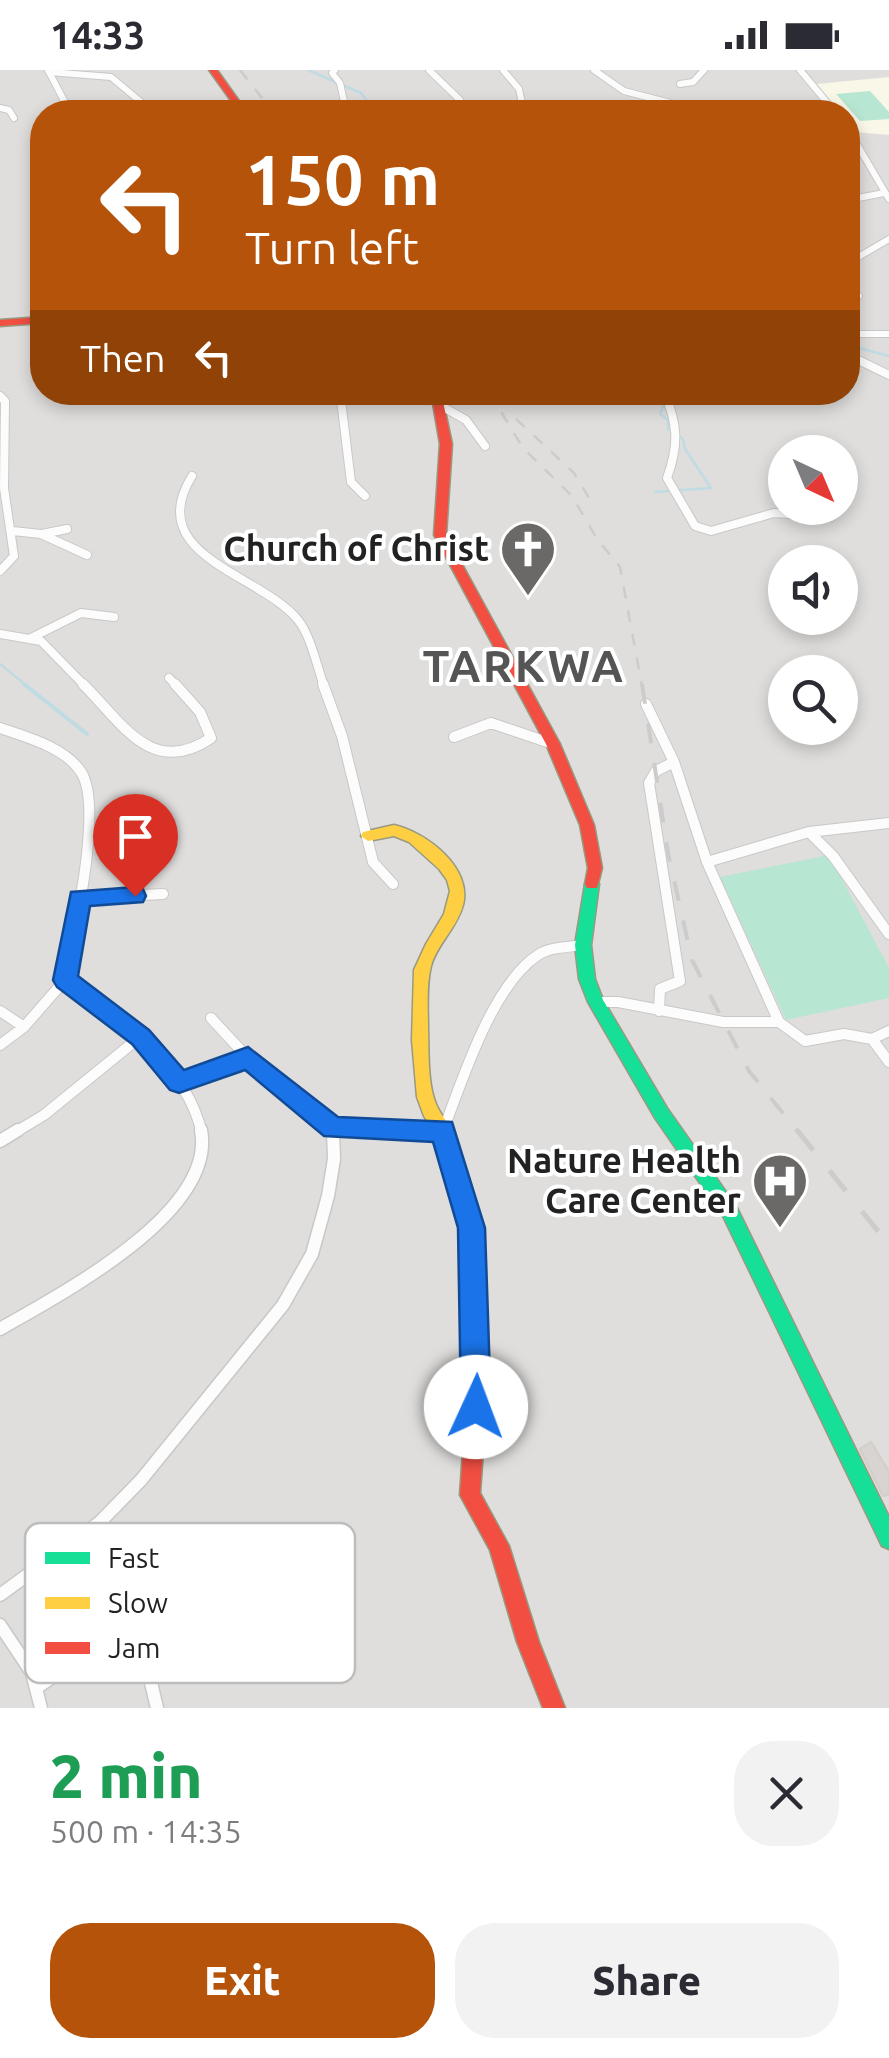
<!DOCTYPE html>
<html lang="en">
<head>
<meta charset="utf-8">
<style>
  :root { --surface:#fff; --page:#f2f2f3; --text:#2b2b33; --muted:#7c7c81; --accent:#b45309 }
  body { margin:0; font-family:Ubuntu,sans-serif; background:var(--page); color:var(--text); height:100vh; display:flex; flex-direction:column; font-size:38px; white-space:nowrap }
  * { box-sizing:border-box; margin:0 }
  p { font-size:32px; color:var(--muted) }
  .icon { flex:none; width:55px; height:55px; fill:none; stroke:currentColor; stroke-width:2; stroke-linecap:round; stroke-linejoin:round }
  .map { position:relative; height:1638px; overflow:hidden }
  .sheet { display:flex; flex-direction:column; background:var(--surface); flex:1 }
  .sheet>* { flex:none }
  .guide { position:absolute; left:30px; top:30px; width:830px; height:305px; border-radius:40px; box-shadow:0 5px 15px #0003; background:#b45309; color:#fff; overflow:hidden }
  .needle { width:65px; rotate:136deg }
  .controls { position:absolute; left:768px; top:365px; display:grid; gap:20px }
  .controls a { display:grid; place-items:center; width:90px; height:90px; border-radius:50%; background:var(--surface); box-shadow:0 5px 15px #0003; font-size:50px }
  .pin { position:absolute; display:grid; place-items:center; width:85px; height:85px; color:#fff; margin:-102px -42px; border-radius:50% 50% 50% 0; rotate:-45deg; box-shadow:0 0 10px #0007 }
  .pin .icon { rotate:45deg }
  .me { position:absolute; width:110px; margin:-55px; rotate:2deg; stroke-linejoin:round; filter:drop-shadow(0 0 8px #0008) }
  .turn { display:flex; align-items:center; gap:35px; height:210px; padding:0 50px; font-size:45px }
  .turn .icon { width:130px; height:130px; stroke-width:2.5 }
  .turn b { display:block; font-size:70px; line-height:85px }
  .then { display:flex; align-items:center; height:95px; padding:0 50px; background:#0003; gap:20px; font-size:38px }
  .round { display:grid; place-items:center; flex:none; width:105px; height:105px; border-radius:40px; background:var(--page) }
  .summary { display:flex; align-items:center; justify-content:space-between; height:170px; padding:0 50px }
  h1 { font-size:60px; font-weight:800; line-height:75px; color:#1e9e55 }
  .action { display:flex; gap:20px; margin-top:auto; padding:20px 50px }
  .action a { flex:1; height:115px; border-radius:40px; background:var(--accent); color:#fff; font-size:40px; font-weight:800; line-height:115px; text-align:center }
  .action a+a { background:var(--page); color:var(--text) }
  .status { display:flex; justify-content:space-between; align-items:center; height:70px; padding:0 50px; background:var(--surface); direction:ltr }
  .status svg { height:28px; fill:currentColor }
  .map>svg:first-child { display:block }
  .residential { fill:#dfdedc; fill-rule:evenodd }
  .education { fill:#f8f7e8 }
  .pitch { fill:#b7e6d2 }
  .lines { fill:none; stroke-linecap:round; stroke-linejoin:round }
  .stream-far1 { stroke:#bfdbe3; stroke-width:2.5 }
  .stream { stroke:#bfdbe3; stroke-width:4 }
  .building { fill:#d7d4d2; stroke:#d3d0cc; stroke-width:2.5 }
  .street-far3-casing { stroke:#c9c8c7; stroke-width:8 }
  .street-far2-casing { stroke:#c9c8c7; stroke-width:10 }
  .street-far1-casing { stroke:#c9c8c7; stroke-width:12 }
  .street-casing { stroke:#c9c8c7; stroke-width:15 }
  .fast-casing { stroke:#999a82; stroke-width:3 }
  .slow-casing { stroke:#999a82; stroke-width:3 }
  .jam-casing { stroke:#999a82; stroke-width:3 }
  .street-far3 { stroke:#fdfcfc; stroke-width:6 }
  .street-far2 { stroke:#fdfcfc; stroke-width:8 }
  .street-far1 { stroke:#fdfcfc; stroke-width:10 }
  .street { stroke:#fdfcfc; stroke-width:12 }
  .fast { fill:#16e098; fill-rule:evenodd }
  .slow { fill:#ffcf43; fill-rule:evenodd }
  .jam { fill:#f24e42; fill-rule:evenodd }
  .rail-far2 { stroke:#ccc; stroke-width:2.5; stroke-dasharray:12 12; stroke-linecap:butt }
  .rail-far1 { stroke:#ccc; stroke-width:4; stroke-dasharray:20 20; stroke-linecap:butt }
  .rail { stroke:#ccc; stroke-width:5; stroke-dasharray:26 26; stroke-linecap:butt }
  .route { fill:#1a73e8; stroke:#114b97; stroke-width:2.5 }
  .labels { text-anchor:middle; stroke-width:8; stroke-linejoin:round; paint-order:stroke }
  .poi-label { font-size:35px; font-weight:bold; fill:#222; stroke:#fff; text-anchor:end }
  .district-label { font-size:45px; font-weight:bold; letter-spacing:2.5px; fill:#555; stroke:#fff }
  .key { fill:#fff; stroke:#bdbdbd; stroke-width:2.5 }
  .key-label { font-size:28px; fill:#222 }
</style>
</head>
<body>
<div class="status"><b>14:33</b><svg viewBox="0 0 49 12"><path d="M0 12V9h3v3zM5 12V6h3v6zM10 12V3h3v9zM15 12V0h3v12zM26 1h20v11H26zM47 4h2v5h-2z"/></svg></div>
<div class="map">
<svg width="889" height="1638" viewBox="0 0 889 1638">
  <rect width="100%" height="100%" fill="#f0eeeb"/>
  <path class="residential" d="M 0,0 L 889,0 L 889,1638 L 0,1638 ZM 42,42 L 848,42 L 848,322 L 42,322 ZM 785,382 L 840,382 L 840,438 L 785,438 ZM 785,492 L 840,492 L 840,548 L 785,548 ZM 785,602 L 840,602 L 840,658 L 785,658 Z"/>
  <path class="education" d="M 889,7 L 889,65 L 854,62 L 848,54 L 848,42 L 839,42 L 817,14 Z"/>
  <path class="pitch" d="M 870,21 L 889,42 L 889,49 L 860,51 L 836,24 Z
    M 829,785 L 889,898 L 889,928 L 786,950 L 720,807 Z"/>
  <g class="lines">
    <path class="stream-far1" d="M 308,0 L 361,23 L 375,42
      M 848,275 L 889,286
      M 655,422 L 711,418 L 685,379 L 683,369 L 668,359 L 668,350 L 660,344 L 665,332 L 656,322
      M 0,594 L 27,616"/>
    <path class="stream" d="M 24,614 L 87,664"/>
  </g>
  <path class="building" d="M 871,1372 L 889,1402 L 889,1424 L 883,1426 L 860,1379 Z"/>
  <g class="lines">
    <g class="street-far3-casing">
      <path id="street-far3" d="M 48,0 L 70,42
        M 335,0 L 332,3 L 340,13 L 345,36
        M 429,0 L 460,30 L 465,42
        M 503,0 L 519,19 L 523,38
        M 594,0 L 624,21 L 705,42
        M 800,0 L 835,42
        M 49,2 L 111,7 L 153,42
        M 680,14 L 693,12 L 704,0
        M 0,38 L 9,40 L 14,48
        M 493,42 L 519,38 L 526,41
        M 848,59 L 889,129
        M 848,130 L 884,123
        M 848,193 L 889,169
        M 848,213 L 859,226
        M 848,264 L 889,264"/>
    </g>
    <g class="street-far2-casing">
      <path id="street-far2" d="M 848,285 L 889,305
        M 173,322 L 175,326
        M 340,322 L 351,412 L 365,426
        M 664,322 C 678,354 679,375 667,408 L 695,456 L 711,461 L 774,443 L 831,447
        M 0,326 L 5,331 L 4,418 L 14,486 L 0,501
        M 443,337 L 466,350 L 485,376
        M 192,406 C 142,486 261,504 298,550 C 311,566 317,597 324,616
        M 13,461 L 41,464 L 87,485
        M 42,464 L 67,459
        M 0,564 L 41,571 L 85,616
        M 31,568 L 81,543 L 114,547
        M 169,608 L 177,616"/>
    </g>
    <g class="street-far1-casing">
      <path id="street-far1" d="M 83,614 C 122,653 152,708 211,668 L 200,642 L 175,614
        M 323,614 L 342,666 L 373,792 L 393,814
        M 646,634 L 674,692 L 707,792 L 779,952
        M 0,658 C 26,667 65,677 81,702 C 104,737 73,867 65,910
        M 454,667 L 491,653 L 553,674
        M 809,762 L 833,786 L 889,864
        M 707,792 L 809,762 L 889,753
        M 79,828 L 163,824
        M 65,910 C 121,948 185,993 202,1063
        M 596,932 L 618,932 L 723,952 L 779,952 L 805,971 L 844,964 L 872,969
        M 0,941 L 24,957
        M 659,941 L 660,919 L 680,911 L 649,713 L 656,701 L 674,692
        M 211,948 L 248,988
        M 889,961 L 872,969 L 889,992
        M 0,975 L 24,957 L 65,910
        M 179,1013 L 248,988 L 333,1058 L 443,1061 C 462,1011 492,915 538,885 C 550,877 569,877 583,875
        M 333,1058 L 333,1063
        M 14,1063 L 44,1045 L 140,967"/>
    </g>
    <g class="street-casing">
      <path id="street" d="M 419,1060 L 443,1060
        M 0,1071 L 18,1060
        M 0,1259 C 59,1225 217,1143 201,1060
        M 0,1525 L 100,1452 L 141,1410 L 283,1235 L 312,1184 L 328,1126 L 334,1089 L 333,1060
        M 0,1555 L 32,1603 L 41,1638
        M 39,1616 L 116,1565 L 132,1567 L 143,1579 L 157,1638"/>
    </g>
    <g class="fast-casing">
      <path id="fast" d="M 592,808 L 597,810 L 599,814 L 591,875 L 595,909 L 603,930 L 667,1038 L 736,1136 L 889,1447 L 889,1479 L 882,1476 L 724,1148 L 655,1048 L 588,932 L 579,909 L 575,875 L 585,814 L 587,810 Z"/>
    </g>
    <g class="slow-casing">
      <path id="slow" d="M 394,755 C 426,762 473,798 463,835 C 457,858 437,874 431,896 C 426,916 428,938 428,958 C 429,981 427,1012 436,1034 C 440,1044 447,1051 452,1061 C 463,1086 488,1162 479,1187 L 473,1189 L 467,1187 L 464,1181 L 461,1151 L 450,1106 L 436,1065 L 424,1046 L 417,1027 L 412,970 L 414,900 L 426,874 L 444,844 L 450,821 L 447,810 L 439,799 L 409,772 L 394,766 L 368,771 L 361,766 L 363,762 Z"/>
    </g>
    <g class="jam-casing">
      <path id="jam" d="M 209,0 L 217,0 L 247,42 L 239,42 Z
        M 42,247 L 42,253 L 0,256 L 0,250 Z
        M 431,322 L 441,322 L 452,374 L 446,465 L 560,674 L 594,755 L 602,798 L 597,818 L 587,818 L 585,814 L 588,798 L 580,755 L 546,674 L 434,465 L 440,374 Z
        M 473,1173 L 479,1175 L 482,1181 L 488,1308 L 480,1423 L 509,1476 L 539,1572 L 565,1638 L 543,1638 L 517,1572 L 490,1480 L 460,1425 L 468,1308 L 464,1181 L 467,1175 Z"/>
    </g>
    <use href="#street-far3" class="street-far3"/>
    <use href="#street-far2" class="street-far2"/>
    <use href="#street-far1" class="street-far1"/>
    <use href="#street" class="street"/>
    <use href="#fast" class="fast"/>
    <use href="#slow" class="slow"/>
    <use href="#jam" class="jam"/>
    <path class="rail-far2" d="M 240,0 L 273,42
      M 489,322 L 523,378 L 572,426 L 597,469 L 620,497 L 642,616
      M 516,349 L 574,403 L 595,438"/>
    <path class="rail-far1" d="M 642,614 L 668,783 L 692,890 L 749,1001 L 799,1063"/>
    <path class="rail" d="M 797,1060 L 889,1175"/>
  </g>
  <path class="route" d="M 135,817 L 143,819 L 146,826 L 143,832 L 90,836 L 78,906 L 149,960 L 184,1000 L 248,977 L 338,1047 L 452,1052 L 485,1158 L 491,1337 L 486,1347 L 476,1352 L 465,1347 L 461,1337 L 458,1158 L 433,1072 L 324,1066 L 245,1000 L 179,1023 L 170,1020 L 132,974 L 57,917 L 53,910 L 71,822 Z"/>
  <defs>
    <g id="church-pin" transform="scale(2.875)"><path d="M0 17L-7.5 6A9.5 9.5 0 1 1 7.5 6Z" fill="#6a6968" stroke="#fff"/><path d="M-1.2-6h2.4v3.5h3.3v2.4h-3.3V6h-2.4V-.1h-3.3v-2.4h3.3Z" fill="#fff"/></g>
    <g id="hospital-pin" transform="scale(2.875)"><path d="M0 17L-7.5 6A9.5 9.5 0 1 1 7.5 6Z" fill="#6a6968" stroke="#fff"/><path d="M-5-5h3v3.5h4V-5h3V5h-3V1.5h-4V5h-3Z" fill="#fff"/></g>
  </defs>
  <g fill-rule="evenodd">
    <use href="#church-pin" x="528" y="479"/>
    <use href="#hospital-pin" x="780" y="1111"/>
  </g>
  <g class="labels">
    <g class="poi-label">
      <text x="489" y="491">Church of Christ</text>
      <text x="741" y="1103">Nature Health<tspan x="741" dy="40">Care Center</tspan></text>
    </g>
    <g class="district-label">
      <text x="524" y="612">TARKWA</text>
    </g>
  </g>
  <rect x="25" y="1453" width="330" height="160" rx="15" class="key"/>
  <rect x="45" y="1482" width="45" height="12" fill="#16e098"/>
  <rect x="45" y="1527" width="45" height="12" fill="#ffcf43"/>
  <rect x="45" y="1572" width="45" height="12" fill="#f24e42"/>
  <g class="key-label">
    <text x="108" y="1498">Fast</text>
    <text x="108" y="1543">Slow</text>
    <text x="108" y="1588">Jam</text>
  </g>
</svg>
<div class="controls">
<a><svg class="needle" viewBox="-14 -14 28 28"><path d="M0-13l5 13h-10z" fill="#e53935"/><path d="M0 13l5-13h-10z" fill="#7c7c81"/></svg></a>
<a><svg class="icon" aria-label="sound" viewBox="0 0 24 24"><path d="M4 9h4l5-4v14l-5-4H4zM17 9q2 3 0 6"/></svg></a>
<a><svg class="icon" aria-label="search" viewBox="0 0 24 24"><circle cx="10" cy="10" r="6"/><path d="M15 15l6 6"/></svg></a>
</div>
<div class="pin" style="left:135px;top:826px;background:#d93025"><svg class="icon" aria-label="arrive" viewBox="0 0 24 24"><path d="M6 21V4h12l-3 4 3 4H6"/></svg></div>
<svg class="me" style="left:476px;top:1337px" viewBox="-20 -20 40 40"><circle r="19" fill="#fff"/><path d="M0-13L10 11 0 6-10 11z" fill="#1a73e8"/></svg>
<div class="guide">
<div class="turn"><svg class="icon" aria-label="left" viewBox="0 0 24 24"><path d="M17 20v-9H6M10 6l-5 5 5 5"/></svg><div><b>150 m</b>Turn left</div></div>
<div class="then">Then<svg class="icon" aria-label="left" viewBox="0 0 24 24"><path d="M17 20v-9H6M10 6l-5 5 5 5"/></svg></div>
</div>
</div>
<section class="sheet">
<div class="summary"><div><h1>2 min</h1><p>500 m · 14:35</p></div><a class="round"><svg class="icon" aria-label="close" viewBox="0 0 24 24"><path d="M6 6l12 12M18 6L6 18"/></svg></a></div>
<div class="action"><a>Exit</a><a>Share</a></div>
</section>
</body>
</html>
